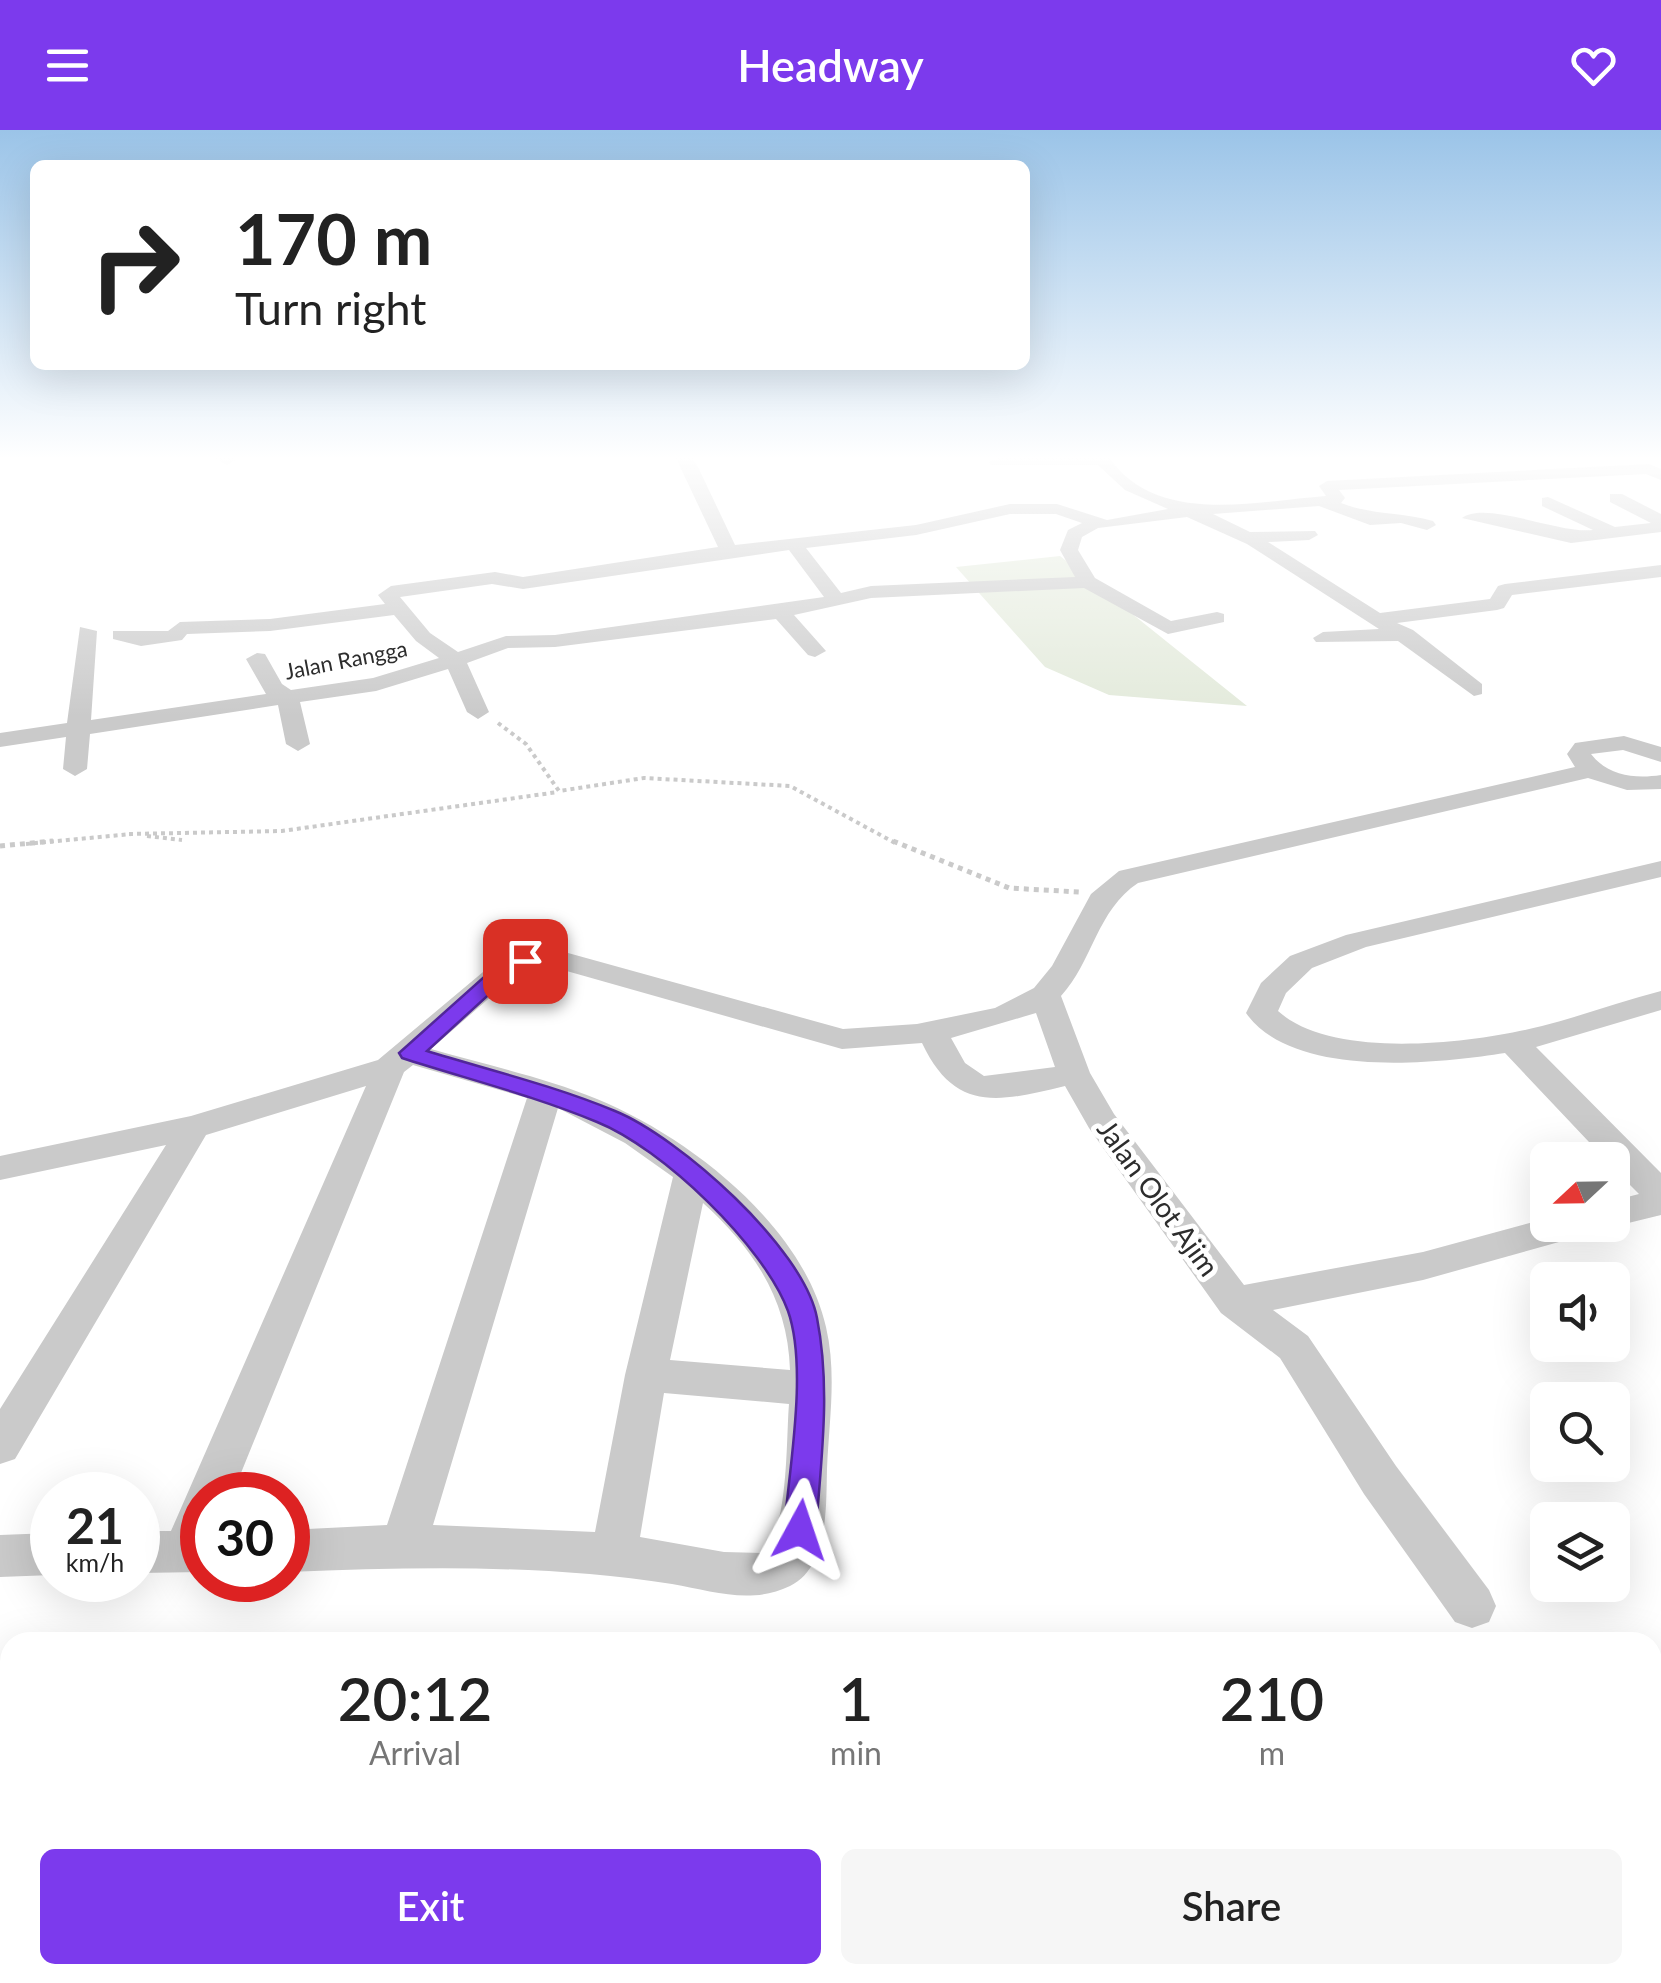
<!DOCTYPE html>
<html lang="en">
<head>
<meta charset="utf-8">
<style>
  :root { --surface:#fff; --page:#f6f6f6; --text:#222; --muted:#767676; --accent:#7c3aed }
  body { margin:0; font-family:Lato,sans-serif; background:var(--page); color:var(--text); height:100vh; display:flex; flex-direction:column; font-size:38px; white-space:nowrap }
  * { box-sizing:border-box; margin:0 }
  p { font-size:32px; color:var(--muted) }
  .icon { flex:none; width:55px; height:55px; fill:none; stroke:currentColor; stroke-width:2; stroke-linecap:round; stroke-linejoin:round }
  .map { position:relative; flex:1; overflow:hidden }
  .drawer { position:absolute; left:0px; top:1502px; width:1662px; height:352px; display:flex; flex-direction:column; background:var(--surface); border-radius:30px 30px 0 0; box-shadow:0 10px 40px #0002 }
  .drawer>* { flex:none }
  .top-card { position:absolute; left:30px; top:30px; width:1000px; height:210px; border-radius:15px; box-shadow:0 10px 40px #0002; background:#fff; color:var(--text); overflow:hidden }
  .needle { width:65px; rotate:248deg }
  .controls { position:absolute; left:1530px; top:1012px; display:grid; gap:20px }
  .controls a { display:grid; place-items:center; width:100px; height:100px; border-radius:15px; background:var(--surface); box-shadow:0 10px 40px #0002; font-size:50px }
  .speed { position:absolute; left:30px; top:1342px; display:flex; gap:20px; font-size:50px; font-weight:700; text-align:center }
  .speed>* { display:grid; place-content:center; width:130px; height:130px; border-radius:50%; background:var(--surface); box-shadow:0 10px 40px #0002; line-height:1 }
  .speed small { font-size:25px; font-weight:400 }
  .speed .limit { border:15px solid #d22; background:#fff; color:#111 }
  .pin { position:absolute; display:grid; place-items:center; width:85px; height:85px; color:#fff; margin:-42px; border-radius:20px; box-shadow:0 5px 15px #0006 }
  .me { position:absolute; width:110px; margin:-55px; rotate:5deg; stroke-linejoin:round; filter:drop-shadow(0 0 8px #0008) }
  .turn { display:flex; align-items:center; gap:35px; height:210px; padding:0 40px; font-size:45px }
  .turn .icon { width:130px; height:130px; stroke-width:2.5 }
  .turn b { display:block; font-size:70px; line-height:85px }
  .eta { display:flex; justify-content:space-evenly; align-items:center; height:170px; text-align:center }
  .eta b { font-size:60px; font-weight:600; line-height:70px }
  .action { display:flex; gap:20px; margin-top:auto; padding:20px 40px }
  .action a { flex:1; height:115px; border-radius:15px; background:var(--accent); color:#fff; font-size:40px; font-weight:600; line-height:115px; text-align:center }
  .action a+a { background:var(--page); color:var(--text) }
  header { display:flex; justify-content:space-between; align-items:center; height:130px; padding:0 40px; background:var(--accent); color:#fff; font-size:45px; font-weight:600 }
  .map>svg:first-child { display:block }
  .green { fill:#e3eadb }
  .lines { fill:none; stroke-linecap:round; stroke-linejoin:round }
  .path-far1 { stroke:#cacaca; stroke-width:4; stroke-dasharray:4 4; stroke-linecap:butt }
  .path { stroke:#cacaca; stroke-width:5; stroke-dasharray:5 5; stroke-linecap:butt }
  .street { fill:#cacaca; fill-rule:evenodd }
  .route { fill:#7c3aed; stroke:#51269a; stroke-width:2.5 }
  .labels { text-anchor:middle; stroke-width:10; stroke-linejoin:round; paint-order:stroke }
  .far-street-label { font-size:22px; fill:#2d2d2d; stroke:#fff }
  .street-label { font-size:28px; fill:#2d2d2d; stroke:#fff }
</style>
</head>
<body>
<header><svg class="icon" aria-label="menu" viewBox="0 0 24 24"><path d="M4 6h16M4 12h16M4 18h16"/></svg>Headway<svg class="icon" aria-label="heart" viewBox="0 0 24 24"><path d="M12 20l-8-8c-3-5 5-10 8-4 3-6 11-1 8 4z"/></svg></header>
<div class="map">
<svg width="1661" height="1853" viewBox="0 0 1661 1853">
  <rect width="100%" height="100%" fill="#fff"/>
  <path class="green" d="M 1060,426 L 1247,576 L 1109,565 L 1045,537 L 956,437 Z"/>
  <g class="lines">
    <path class="path-far1" d="M 498,593 L 526,614 L 559,661 L 644,648 L 790,656 L 897,714
      M 129,704 L 282,701 L 558,662
      M 147,706 L 182,710
      M 26,714 L 131,704"/>
    <path class="path" d="M 893,711 L 1009,758 L 1079,762
      M 0,716 L 53,711"/>
    <path class="street" d="M 212,326 L 232,326 L 235,330 L 227,335 Z
      M 675,326 L 691,326 L 698,337 L 735,415 L 916,395 L 1010,374 L 1057,374 L 1107,390 L 1168,379 L 1125,360 L 1098,335 L 991,335 L 989,332 L 997,327 L 1108,326 C 1155,397 1256,371 1326,366 L 1319,356 L 1327,351 L 1649,334 L 1661,339 L 1661,350 L 1646,344 L 1339,360 L 1345,368 L 1341,373 C 1372,385 1401,382 1433,391 L 1436,395 L 1427,400 L 1401,393 L 1370,395 L 1319,376 L 1213,384 L 1250,402 L 1315,401 L 1318,405 L 1309,410 L 1268,412 L 1380,483 L 1490,469 L 1498,456 L 1505,454 L 1661,435 L 1661,447 L 1512,465 L 1504,478 L 1497,480 L 1397,493 L 1413,500 L 1482,554 L 1482,564 L 1474,566 L 1398,511 L 1316,512 L 1313,508 L 1323,502 L 1379,499 L 1247,414 L 1187,387 L 1098,398 L 1082,407 L 1078,420 L 1095,448 L 1171,491 L 1217,482 L 1224,484 L 1224,492 L 1168,504 L 1084,458 L 871,468 L 794,485 L 826,521 L 815,527 L 808,525 L 776,489 L 555,517 L 508,518 L 467,533 L 489,582 L 478,589 L 467,582 L 448,539 L 376,561 L 300,572 L 310,614 L 298,621 L 286,614 L 278,575 L 90,604 L 87,639 L 75,646 L 63,639 L 66,607 L 0,617 L 0,603 L 67,593 L 80,497 L 97,501 L 91,590 L 266,564 L 246,529 L 257,523 L 265,524 L 282,554 L 291,560 L 373,548 L 439,528 L 416,511 L 394,485 L 270,501 L 187,504 L 182,510 L 141,516 L 113,509 L 113,501 L 168,501 L 180,492 L 270,489 L 385,474 L 378,465 L 391,456 L 495,442 L 523,447 L 718,417 ZM 1010,384 L 1056,384 L 1082,393 L 1068,400 L 1060,420 L 1075,447 L 871,456 L 841,463 L 806,418 L 916,405 ZM 789,420 L 824,467 L 555,505 L 506,506 L 458,522 L 430,503 L 400,467 L 492,454 L 523,459 Z
      M 1610,364 L 1622,364 L 1661,384 L 1661,402 L 1571,413 L 1462,388 C 1486,370 1558,404 1593,400 L 1542,376 L 1542,368 L 1548,367 L 1615,397 L 1651,393 L 1610,372 Z
      M 1624,606 L 1661,617 L 1661,632 L 1623,620 L 1591,624 C 1608,646 1635,649 1661,645 L 1661,659 L 1627,660 L 1588,648 L 1138,753 C 1097,780 1093,831 1061,866 L 1090,943 L 1114,984 L 1244,1155 L 1423,1122 L 1548,1088 L 1548,1095 L 1590,1095 L 1584,1105 L 1423,1150 L 1273,1180 L 1308,1206 L 1396,1336 L 1489,1460 L 1496,1476 L 1489,1492 L 1472,1498 L 1455,1492 L 1364,1364 L 1280,1228 L 1221,1183 L 1089,998 L 1065,956 C 999,972 955,983 922,913 L 842,919 L 549,836 L 511,849 L 431,919 C 486,935 544,947 597,969 C 689,1007 803,1095 826,1197 C 837,1244 829,1291 827,1339 C 826,1376 829,1437 790,1456 C 750,1475 713,1461 672,1454 C 543,1434 417,1437 288,1442 L 288,1400 L 387,1395 L 527,968 L 413,935 L 404,942 L 232,1365 L 202,1365 L 202,1442 L 138,1443 L 138,1401 L 171,1401 L 366,956 L 206,1005 L 15,1329 L 0,1334 L 0,1279 L 166,1015 L 0,1050 L 0,1026 L 191,986 L 378,930 L 489,837 L 514,825 L 550,818 L 843,899 L 917,894 L 995,878 L 1034,858 L 1052,836 L 1091,764 L 1119,741 L 1575,637 L 1567,624 L 1575,613 ZM 1036,883 L 1055,937 L 984,946 L 965,933 L 951,908 ZM 558,978 L 625,1013 L 673,1047 L 625,1245 L 595,1402 L 433,1395 ZM 703,1073 C 754,1119 788,1170 790,1240 L 670,1230 ZM 664,1263 L 789,1274 C 786,1308 789,1403 762,1423 L 724,1422 L 640,1407 Z
      M 1661,731 L 1661,747 L 1366,817 L 1312,838 L 1286,863 L 1278,881 C 1333,931 1474,913 1542,896 C 1582,886 1621,871 1661,861 L 1661,880 L 1536,917 L 1661,1043 L 1661,1085 L 1612,1097 L 1605,1095 L 1612,1095 L 1612,1071 L 1639,1064 L 1612,1037 L 1612,1030 L 1606,1030 L 1505,923 C 1435,934 1292,949 1246,883 L 1261,853 L 1290,826 L 1346,805 Z
      M 52,1403 L 52,1445 L 0,1447 L 0,1405 Z
      M 54,1845 L 119,1845 L 116,1853 L 51,1853 Z"/>
  </g>
  <linearGradient id="sky" x2="0" y2="1"><stop stop-color="#9bc4e8"/><stop offset="0.56" stop-color="#fff"/><stop offset="1" stop-color="#fff" stop-opacity="0"/></linearGradient>
  <rect width="1661" height="586" fill="url(#sky)"/>
  <path class="route" d="M 525,824 L 536,831 L 508,847 L 427,921 C 489,940 555,956 615,981 C 679,1007 804,1118 817,1188 C 831,1259 821,1330 816,1400 L 811,1411 L 800,1415 L 788,1411 L 784,1400 C 789,1340 808,1238 788,1181 C 764,1116 662,1018 597,992 C 535,966 467,949 402,928 L 399,923 L 493,839 Z"/>
  <g class="labels">
    <g class="far-street-label">
      <text transform="translate(346 530) rotate(-11)" y="8">Jalan Rangga</text>
    </g>
    <g class="street-label">
      <text transform="translate(1158 1068) rotate(54)" y="10">Jalan Olot Ajim</text>
    </g>
  </g>
</svg>
<div class="controls">
<a><svg class="needle" viewBox="-14 -14 28 28"><path d="M0-13l5 13h-10z" fill="#e53935"/><path d="M0 13l5-13h-10z" fill="#767676"/></svg></a>
<a><svg class="icon" aria-label="sound" viewBox="0 0 24 24"><path d="M4 9h4l5-4v14l-5-4H4zM17 9q2 3 0 6"/></svg></a>
<a><svg class="icon" aria-label="search" viewBox="0 0 24 24"><circle cx="10" cy="10" r="6"/><path d="M15 15l6 6"/></svg></a>
<a><svg class="icon" aria-label="layers" viewBox="0 0 24 24"><path d="M12 4l9 5-9 5-9-5zM3 14l9 5 9-5"/></svg></a>
</div>
<div class="speed"><div>21<small>km/h</small></div><div class="limit">30</div></div>
<div class="pin" style="left:525px;top:831px;background:#d93025"><svg class="icon" aria-label="arrive" viewBox="0 0 24 24"><path d="M6 21V4h12l-3 4 3 4H6"/></svg></div>
<svg class="me" style="left:800px;top:1400px" viewBox="-20 -20 40 40"><path d="M0-17L14 15 0 8-14 15z" fill="#7c3aed" stroke="#fff" stroke-width="4"/></svg>
<div class="top-card">
<div class="turn"><svg class="icon" aria-label="right" viewBox="0 0 24 24"><path d="M7 20v-9h11M14 6l5 5-5 5"/></svg><div><b>170 m</b>Turn right</div></div>
</div>
<section class="drawer">
<div class="eta">
<div><b>20:12</b><p>Arrival</p></div>
<div><b>1</b><p>min</p></div>
<div><b>210</b><p>m</p></div>
</div>
<div class="action"><a>Exit</a><a>Share</a></div>
</section>
</div>
</body>
</html>
